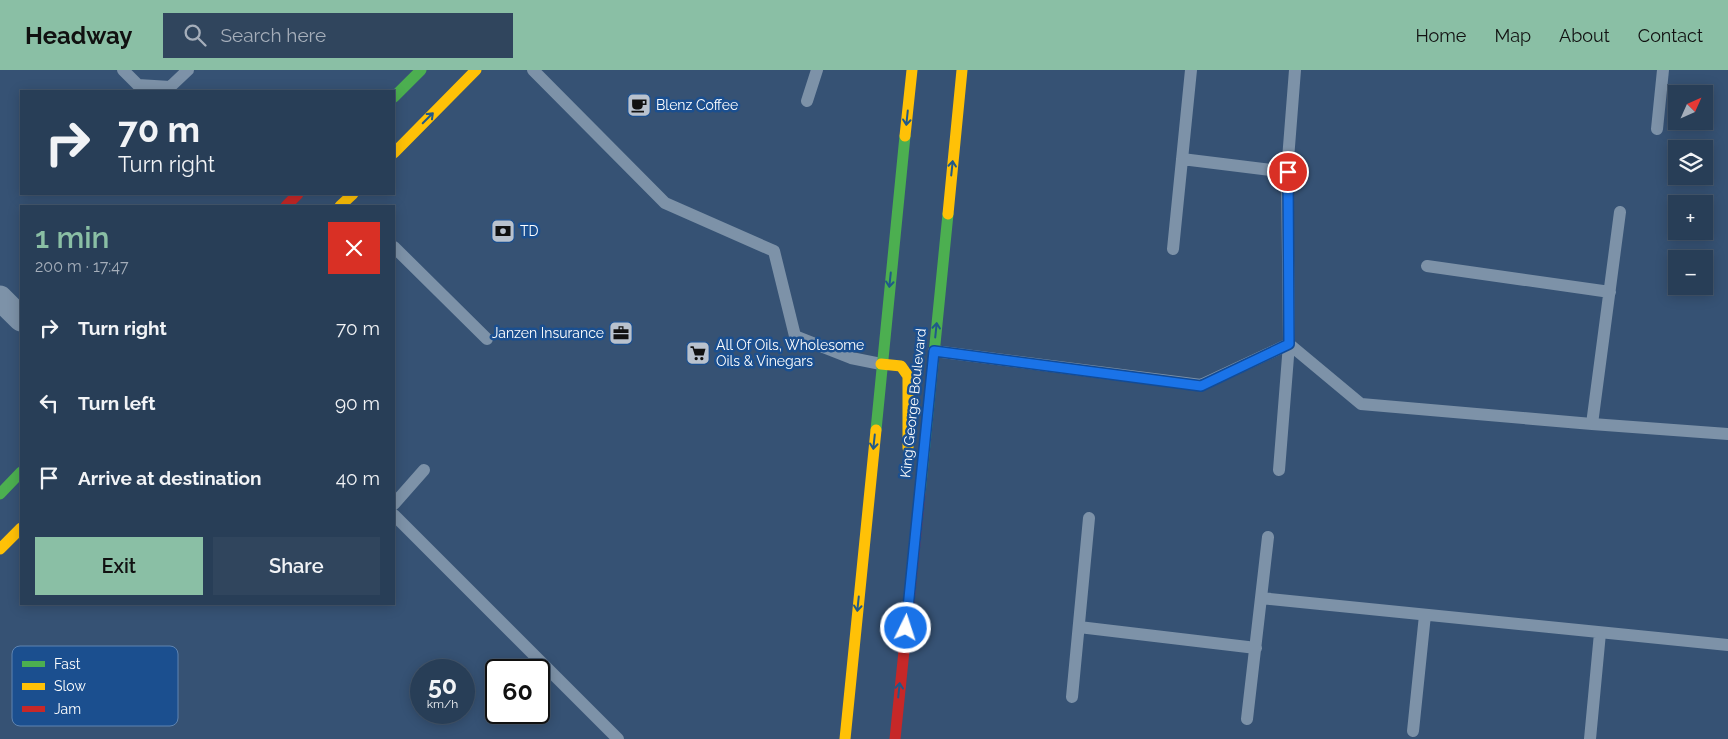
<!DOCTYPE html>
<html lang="en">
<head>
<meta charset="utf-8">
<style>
  :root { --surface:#283e57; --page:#30455d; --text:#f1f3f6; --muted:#a5aeba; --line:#44576d; --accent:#8abfa5 }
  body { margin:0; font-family:Raleway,sans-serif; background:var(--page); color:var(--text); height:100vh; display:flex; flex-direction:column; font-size:19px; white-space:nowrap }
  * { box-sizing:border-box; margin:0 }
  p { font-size:16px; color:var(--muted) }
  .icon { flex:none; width:28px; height:28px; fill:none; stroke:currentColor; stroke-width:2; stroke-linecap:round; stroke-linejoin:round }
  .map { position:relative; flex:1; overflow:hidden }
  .side { position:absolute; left:20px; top:135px; width:375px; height:400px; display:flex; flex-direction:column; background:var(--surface); border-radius:0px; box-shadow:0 2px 12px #0003,0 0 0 1px var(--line) }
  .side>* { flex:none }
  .guide { position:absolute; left:20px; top:20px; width:375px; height:105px; border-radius:0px; box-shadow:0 2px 12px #0003,0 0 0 1px var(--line); background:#283e57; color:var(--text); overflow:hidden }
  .needle { width:32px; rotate:45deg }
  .controls { position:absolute; left:1668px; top:15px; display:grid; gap:10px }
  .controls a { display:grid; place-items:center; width:45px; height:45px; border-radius:0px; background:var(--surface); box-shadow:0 2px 12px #0003,0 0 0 1px var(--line); font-size:25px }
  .speed { position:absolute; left:410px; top:589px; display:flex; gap:10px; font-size:25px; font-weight:700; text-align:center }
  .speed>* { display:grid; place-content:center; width:65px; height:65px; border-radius:50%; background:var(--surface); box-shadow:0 2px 12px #0003,0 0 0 1px var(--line); line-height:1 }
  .speed small { font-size:12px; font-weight:400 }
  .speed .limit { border:2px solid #111; border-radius:8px; background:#fff; color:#111 }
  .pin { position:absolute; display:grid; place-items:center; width:42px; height:42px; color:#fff; margin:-21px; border:2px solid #fff; border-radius:50%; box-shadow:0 1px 5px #0007 }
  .me { position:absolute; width:55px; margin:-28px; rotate:4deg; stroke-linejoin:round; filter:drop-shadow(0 0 4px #0008) }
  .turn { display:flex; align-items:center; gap:18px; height:105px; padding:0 15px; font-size:22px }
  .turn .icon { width:65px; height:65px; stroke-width:2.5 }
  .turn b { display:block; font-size:35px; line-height:42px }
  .round { display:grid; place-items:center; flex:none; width:52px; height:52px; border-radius:0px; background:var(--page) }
  .headline { display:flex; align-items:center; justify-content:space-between; height:85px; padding:0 15px }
  h1 { font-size:30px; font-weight:600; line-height:38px; color:var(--accent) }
  .action { display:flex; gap:10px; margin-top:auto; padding:10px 15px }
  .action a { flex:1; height:58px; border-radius:0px; background:var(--accent); color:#111; font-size:20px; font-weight:600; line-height:58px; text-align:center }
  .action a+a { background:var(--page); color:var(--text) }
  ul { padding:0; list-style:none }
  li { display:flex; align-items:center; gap:15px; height:75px; padding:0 15px }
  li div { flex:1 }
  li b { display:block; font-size:19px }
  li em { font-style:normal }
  header { display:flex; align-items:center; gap:30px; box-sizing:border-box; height:70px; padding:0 25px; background:var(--accent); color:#111 }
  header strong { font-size:24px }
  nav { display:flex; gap:28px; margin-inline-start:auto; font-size:18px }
  .search { width:350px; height:45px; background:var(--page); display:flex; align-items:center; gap:12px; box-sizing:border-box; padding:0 18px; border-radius:0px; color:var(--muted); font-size:19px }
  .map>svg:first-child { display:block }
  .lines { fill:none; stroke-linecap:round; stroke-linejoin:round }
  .lane { stroke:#7d92a8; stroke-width:12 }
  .street { stroke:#7d92a8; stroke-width:25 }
  .fast { stroke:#4caf50; stroke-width:11 }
  .slow { stroke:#ffc107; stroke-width:11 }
  .jam { stroke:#c62828; stroke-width:11 }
  .oneway { stroke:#205989 }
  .route-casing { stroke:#114b97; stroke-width:12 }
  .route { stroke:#1a73e8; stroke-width:9 }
  .labels { text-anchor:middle; stroke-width:5; stroke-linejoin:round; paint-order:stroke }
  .poi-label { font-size:14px; fill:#fff; stroke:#1b4f8f; text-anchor:start }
  .street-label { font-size:14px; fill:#fff; stroke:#1b4f8f }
  .key { fill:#1b4f8f; stroke:#5f84b1; stroke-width:1 }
  .key-label { font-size:14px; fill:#fff }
</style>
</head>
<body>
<header>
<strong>Headway</strong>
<div class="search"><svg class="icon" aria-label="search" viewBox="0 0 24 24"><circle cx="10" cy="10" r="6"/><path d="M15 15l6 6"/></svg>Search here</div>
<nav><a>Home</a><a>Map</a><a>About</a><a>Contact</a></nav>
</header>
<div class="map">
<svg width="1728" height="669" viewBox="0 0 1728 669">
  <rect width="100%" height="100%" fill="#365274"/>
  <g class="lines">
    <path class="lane" d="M 123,0 L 138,15 L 170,17 L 188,0
      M 533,0 L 665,133 L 774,181 L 795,266 L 851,288 L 881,294
      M 807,31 L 817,0
      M 1657,59 L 1663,0
      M 1182,89 L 1287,102
      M 394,177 L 487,269
      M 1173,179 L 1191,0
      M 1427,196 L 1610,222
      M 934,281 L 1201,315 L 1289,274 L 1361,334 L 1592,354 L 1728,364
      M 1592,354 L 1620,142
      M 1279,400 L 1289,274 L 1287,102 L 1295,0
      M 394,434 L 424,400
      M 394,445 L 618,669
      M 1261,528 L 1728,575
      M 1079,557 L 1256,578
      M 1072,627 L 1089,448
      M 1247,649 L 1268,467
      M 1413,661 L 1425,545
      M 1590,669 L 1600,563"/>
    <path class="street" d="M 0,228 L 21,249"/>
    <path class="fast" d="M 394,27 L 421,0
      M 876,360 L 905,66
      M 0,424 L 21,402
      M 920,424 L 948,144"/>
    <path class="slow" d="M 905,66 L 912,0
      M 394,83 L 476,0
      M 340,136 L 353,124
      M 948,144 L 962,0
      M 881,294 L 901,296 L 908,306 L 908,378
      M 0,479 L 21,458
      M 845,669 L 876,360"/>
    <path class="jam" d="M 286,136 L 298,124
      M 895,669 L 920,424"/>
  </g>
  <defs><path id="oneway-shaft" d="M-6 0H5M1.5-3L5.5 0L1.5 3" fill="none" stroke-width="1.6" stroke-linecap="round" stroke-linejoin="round" transform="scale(1.25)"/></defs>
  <g class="oneway">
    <use href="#oneway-shaft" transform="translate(428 48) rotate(-45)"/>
    <use href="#oneway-shaft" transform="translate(907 48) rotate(96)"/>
    <use href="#oneway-shaft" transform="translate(952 98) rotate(-84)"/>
    <use href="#oneway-shaft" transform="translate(890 210) rotate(96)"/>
    <use href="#oneway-shaft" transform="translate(936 260) rotate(-84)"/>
    <use href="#oneway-shaft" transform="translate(874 372) rotate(96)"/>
    <use href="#oneway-shaft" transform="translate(858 534) rotate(96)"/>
    <use href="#oneway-shaft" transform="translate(899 620) rotate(-84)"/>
  </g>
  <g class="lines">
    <g class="route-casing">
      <path id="route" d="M 906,558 L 934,281 L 1201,316 L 1289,274 L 1288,102"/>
    </g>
    <use href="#route" class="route"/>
  </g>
  <defs>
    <g id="cafe-square" transform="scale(1.25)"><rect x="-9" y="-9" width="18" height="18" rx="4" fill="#b9c2ce" stroke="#1b4f8f"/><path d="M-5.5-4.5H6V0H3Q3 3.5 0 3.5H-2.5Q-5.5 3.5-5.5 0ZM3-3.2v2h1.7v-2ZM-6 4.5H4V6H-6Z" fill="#111"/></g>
    <g id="bank-square" transform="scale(1.25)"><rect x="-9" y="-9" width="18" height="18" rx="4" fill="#b9c2ce" stroke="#1b4f8f"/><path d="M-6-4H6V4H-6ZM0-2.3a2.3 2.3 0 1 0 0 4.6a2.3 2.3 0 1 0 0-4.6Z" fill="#111"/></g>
    <g id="office-square" transform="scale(1.25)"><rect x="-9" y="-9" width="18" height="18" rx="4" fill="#b9c2ce" stroke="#1b4f8f"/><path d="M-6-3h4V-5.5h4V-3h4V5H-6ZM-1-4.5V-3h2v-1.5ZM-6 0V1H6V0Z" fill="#111"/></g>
    <g id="supermarket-square" transform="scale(1.25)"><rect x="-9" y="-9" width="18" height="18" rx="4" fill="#b9c2ce" stroke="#1b4f8f"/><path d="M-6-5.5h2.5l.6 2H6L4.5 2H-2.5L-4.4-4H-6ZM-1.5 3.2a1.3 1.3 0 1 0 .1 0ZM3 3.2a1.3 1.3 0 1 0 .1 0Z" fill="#111"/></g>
  </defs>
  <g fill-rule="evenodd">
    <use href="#cafe-square" x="639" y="35"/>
    <use href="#bank-square" x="503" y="161"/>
    <use href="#office-square" x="621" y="263"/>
    <use href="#supermarket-square" x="698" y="283"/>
  </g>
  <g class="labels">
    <g class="poi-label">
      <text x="656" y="40">Blenz Coffee</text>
      <text x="520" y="166">TD</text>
      <text x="604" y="268" text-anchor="end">Janzen Insurance</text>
      <text x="716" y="280">All Of Oils, Wholesome<tspan x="716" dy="16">Oils &amp; Vinegars</tspan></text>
    </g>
    <g class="street-label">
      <text transform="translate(913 333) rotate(-84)" y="5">King George Boulevard</text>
    </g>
  </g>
  <rect x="12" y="576" width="166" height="80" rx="8" class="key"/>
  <rect x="22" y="591" width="23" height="6" fill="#4caf50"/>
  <rect x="22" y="613" width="23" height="7" fill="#ffc107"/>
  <rect x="22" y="636" width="23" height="6" fill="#c62828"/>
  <g class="key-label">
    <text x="54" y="599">Fast</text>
    <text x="54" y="621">Slow</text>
    <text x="54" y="644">Jam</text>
  </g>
</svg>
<div class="controls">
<a><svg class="needle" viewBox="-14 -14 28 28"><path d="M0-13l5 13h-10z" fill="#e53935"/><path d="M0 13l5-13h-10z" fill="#a5aeba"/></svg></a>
<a><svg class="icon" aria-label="layers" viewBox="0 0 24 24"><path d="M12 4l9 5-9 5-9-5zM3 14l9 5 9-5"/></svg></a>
<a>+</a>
<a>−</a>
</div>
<div class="speed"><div>50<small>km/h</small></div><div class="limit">60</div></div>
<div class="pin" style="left:1288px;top:102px;background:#d93025"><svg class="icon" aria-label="arrive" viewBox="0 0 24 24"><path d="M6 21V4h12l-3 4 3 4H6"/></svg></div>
<svg class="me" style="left:906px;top:558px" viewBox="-20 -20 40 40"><circle r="17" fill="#1a73e8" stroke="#fff" stroke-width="3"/><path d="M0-11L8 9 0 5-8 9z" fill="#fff"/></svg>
<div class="guide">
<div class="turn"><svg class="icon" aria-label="right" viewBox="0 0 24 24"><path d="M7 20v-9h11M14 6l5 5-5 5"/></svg><div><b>70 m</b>Turn right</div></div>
</div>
<section class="side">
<div class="headline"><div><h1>1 min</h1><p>200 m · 17:47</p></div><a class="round" style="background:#d93025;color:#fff"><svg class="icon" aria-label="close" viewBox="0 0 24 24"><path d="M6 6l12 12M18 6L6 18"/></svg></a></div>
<ul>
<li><svg class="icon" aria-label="right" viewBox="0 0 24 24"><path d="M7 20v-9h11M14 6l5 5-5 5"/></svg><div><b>Turn right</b></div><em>70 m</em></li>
<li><svg class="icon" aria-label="left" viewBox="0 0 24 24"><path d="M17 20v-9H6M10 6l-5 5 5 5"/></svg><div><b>Turn left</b></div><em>90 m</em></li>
<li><svg class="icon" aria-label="arrive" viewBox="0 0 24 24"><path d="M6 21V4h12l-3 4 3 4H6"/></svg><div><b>Arrive at destination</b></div><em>40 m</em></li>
</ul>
<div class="action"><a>Exit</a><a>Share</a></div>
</section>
</div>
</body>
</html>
